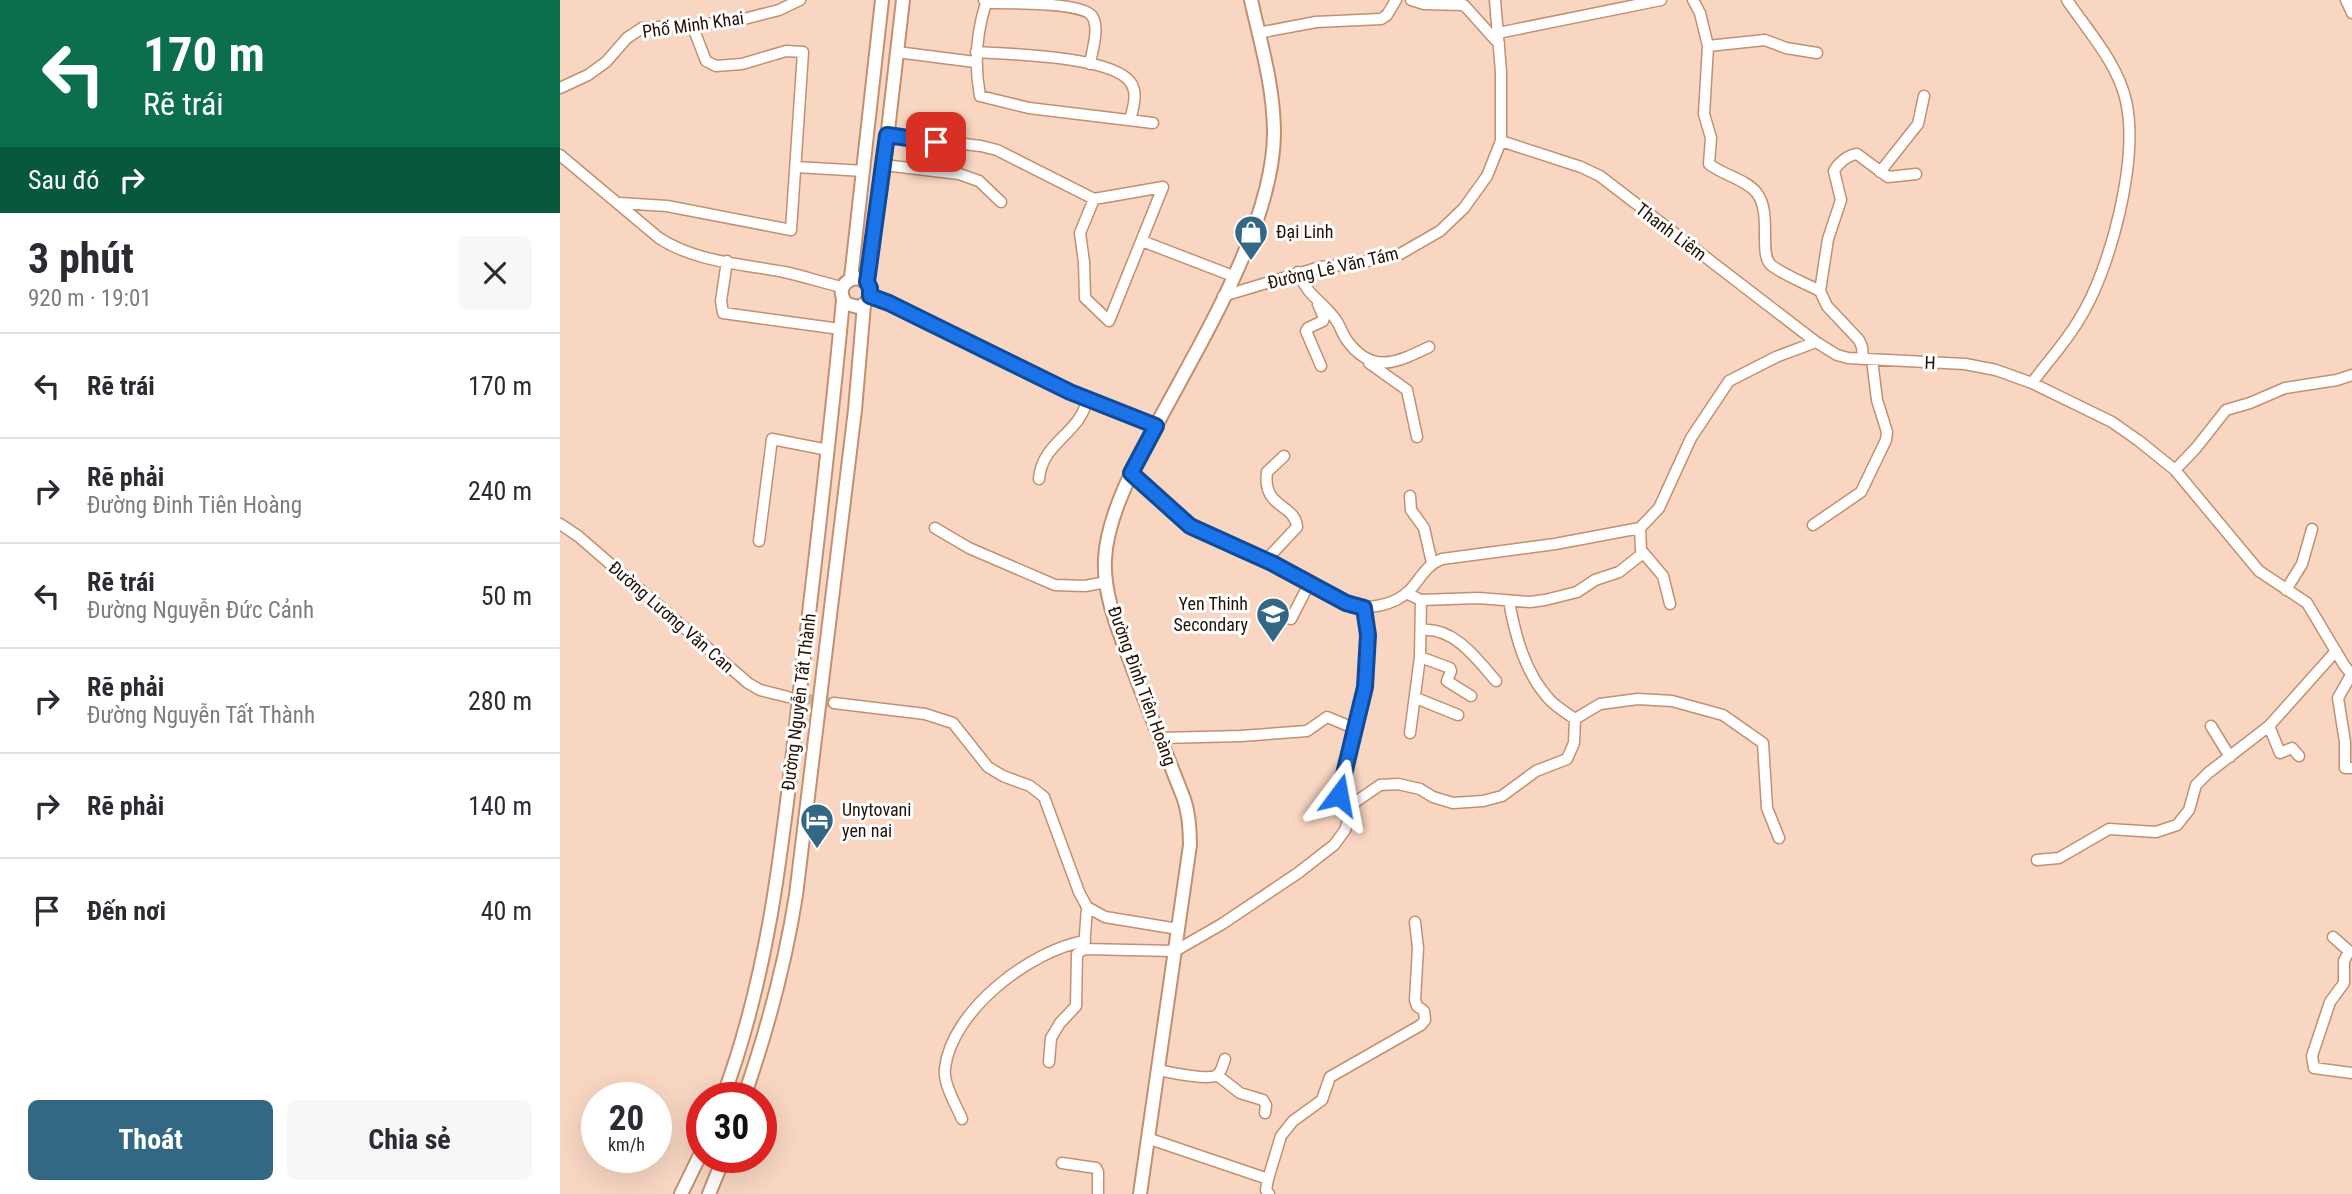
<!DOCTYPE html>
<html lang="vi">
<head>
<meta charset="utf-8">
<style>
  :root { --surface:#fff; --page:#f7f7f7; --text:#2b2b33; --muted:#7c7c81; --line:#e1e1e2; --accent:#336884 }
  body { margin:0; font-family:"Roboto Condensed",sans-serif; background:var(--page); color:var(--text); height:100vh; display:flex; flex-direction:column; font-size:26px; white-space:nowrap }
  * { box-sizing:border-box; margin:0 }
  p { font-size:23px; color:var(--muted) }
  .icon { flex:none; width:38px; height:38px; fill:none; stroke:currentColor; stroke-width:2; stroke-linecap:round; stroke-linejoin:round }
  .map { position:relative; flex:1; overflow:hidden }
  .panel { display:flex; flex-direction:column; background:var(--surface); width:560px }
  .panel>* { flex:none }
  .guide { background:#0b6e4f; color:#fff; overflow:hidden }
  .speed { position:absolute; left:21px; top:1082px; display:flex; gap:14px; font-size:35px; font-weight:700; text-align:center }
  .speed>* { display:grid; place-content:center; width:91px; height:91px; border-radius:50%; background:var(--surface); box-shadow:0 7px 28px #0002; line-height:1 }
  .speed small { font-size:18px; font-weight:400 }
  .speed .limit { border:10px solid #d22; background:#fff; color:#111 }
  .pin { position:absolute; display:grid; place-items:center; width:60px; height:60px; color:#fff; margin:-30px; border-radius:14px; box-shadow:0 4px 10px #0006 }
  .me { position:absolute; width:77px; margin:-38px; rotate:13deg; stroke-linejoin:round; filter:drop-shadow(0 0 5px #0008) }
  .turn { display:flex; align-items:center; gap:24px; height:147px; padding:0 28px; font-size:32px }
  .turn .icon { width:91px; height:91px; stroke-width:2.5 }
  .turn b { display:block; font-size:49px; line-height:60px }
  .then { display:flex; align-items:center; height:66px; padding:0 28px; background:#0003; gap:14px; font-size:26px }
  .round { display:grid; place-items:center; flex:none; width:74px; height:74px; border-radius:10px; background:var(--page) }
  .overview { display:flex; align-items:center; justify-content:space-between; height:119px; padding:0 28px }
  h1 { font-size:42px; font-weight:700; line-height:52px }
  .action { display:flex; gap:14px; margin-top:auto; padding:14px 28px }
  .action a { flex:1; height:80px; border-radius:10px; background:var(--accent); color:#fff; font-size:28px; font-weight:700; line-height:80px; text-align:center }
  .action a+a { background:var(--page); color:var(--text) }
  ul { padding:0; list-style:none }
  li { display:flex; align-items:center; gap:21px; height:105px; padding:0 28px; border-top:2px solid var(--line) }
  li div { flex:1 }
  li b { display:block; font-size:26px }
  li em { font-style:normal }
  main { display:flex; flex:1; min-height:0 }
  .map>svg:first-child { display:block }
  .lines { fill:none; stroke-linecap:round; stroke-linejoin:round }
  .minor-tunnel { stroke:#ceaf9c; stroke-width:10; stroke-dasharray:10 5; stroke-linecap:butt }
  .minor-casing { stroke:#c3906f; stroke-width:13 }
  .major-casing { stroke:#c3906f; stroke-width:16 }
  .minor { stroke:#fff; stroke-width:10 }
  .major { stroke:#fff; stroke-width:12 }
  .route-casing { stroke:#114b97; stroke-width:18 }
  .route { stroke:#1a73e8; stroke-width:12 }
  .labels { text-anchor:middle; stroke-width:6; stroke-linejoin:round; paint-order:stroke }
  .street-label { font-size:18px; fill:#251206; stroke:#fff }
  .poi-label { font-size:18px; fill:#251206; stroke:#fff; text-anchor:start }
</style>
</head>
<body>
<main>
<section class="panel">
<div class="guide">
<div class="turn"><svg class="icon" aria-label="left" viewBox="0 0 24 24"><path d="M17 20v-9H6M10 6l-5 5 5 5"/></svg><div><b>170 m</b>Rẽ trái</div></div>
<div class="then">Sau đó<svg class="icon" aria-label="right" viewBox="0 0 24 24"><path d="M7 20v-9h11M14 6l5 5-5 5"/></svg></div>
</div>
<div class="overview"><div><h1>3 phút</h1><p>920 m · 19:01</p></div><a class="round"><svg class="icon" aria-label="close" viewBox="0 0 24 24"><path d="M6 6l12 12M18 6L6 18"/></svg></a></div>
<ul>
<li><svg class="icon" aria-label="left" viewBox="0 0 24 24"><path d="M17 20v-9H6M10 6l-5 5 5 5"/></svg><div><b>Rẽ trái</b></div><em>170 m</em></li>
<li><svg class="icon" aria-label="right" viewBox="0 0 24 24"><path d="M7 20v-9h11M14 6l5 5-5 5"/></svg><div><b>Rẽ phải</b><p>Đường Đinh Tiên Hoàng</p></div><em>240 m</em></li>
<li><svg class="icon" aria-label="left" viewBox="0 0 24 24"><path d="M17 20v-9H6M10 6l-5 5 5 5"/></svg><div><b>Rẽ trái</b><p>Đường Nguyễn Đức Cảnh</p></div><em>50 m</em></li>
<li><svg class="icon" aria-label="right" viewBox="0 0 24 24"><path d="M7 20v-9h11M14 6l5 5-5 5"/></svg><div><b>Rẽ phải</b><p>Đường Nguyễn Tất Thành</p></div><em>280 m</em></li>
<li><svg class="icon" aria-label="right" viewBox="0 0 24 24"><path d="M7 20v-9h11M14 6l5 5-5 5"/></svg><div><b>Rẽ phải</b></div><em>140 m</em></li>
<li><svg class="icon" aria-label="arrive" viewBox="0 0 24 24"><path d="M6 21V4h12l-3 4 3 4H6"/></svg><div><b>Đến nơi</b></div><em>40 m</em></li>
</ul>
<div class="action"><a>Thoát</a><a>Chia sẻ</a></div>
</section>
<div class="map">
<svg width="1792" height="1194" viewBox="0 0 1792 1194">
  <rect width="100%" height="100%" fill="#f8d6c2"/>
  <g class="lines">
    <path class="minor-tunnel" d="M 232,697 L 274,703"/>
    <g class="minor-casing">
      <path id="minor" d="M 424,0 L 426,3 C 416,34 414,64 420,96 L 469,108 L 593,123
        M 851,0 L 864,4 L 904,5 L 939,44
        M 1133,0 L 1140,13 L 1148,46 L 1144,114 L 1151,138 L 1149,164 C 1163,175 1185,179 1196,192 C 1213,212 1198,254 1211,265 C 1225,276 1245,283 1260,291
        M 1786,0 L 1792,13
        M 426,3 C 443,3 523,2 532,16 C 540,28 532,50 530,64
        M 698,33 L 756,22 L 821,19 L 827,15 L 836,0
        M 938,33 L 1101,0
        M 1148,46 L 1205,40 L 1226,48 L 1257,53
        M 337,52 L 415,62
        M 416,52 C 448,54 554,56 571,83 C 578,94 573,108 570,120
        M 0,88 L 28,75 L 46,62 L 67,38 L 82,28 L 172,22 L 219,10 L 240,0
        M 327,135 L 421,146 L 437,150 L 534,199 L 603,187 L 549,321 L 525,298 L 524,262 L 520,233 L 534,199
        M 941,141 L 1021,167 L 1040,176 L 1256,342 L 1277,355 L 1288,358 L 1405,364 L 1436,370 L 1472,383 L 1552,422 L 1579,441 L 1615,470 L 1699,571 L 1747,603 L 1784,665 L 1792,675
        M 0,155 L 99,238 C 135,262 183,264 224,272 C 244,276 263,283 282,287
        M 324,165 L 399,174 L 419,181 L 441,202
        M 236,167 L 304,171
        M 1320,172 L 1358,124 L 1364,96
        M 59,203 L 107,206 L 231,230 L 243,52 L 226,51 L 182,64 L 156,66 L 146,61 L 132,25
        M 582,241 L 673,276
        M 167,261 L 161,301 L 163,313 L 280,329
        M 738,272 C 749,297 757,297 772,315 C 779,322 781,331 786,339 C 811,375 836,363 869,347
        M 310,296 L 329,303 L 510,392 L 596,426
        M 663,296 L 760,267 L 793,264 L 840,254 L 880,231 L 904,208 L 927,176 L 941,141 L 941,72 L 935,0
        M 758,304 L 764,318 L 763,321 L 748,328 L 746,331 L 761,366
        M 1303,359 L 1302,347 L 1299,340 L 1267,306 L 1260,291 L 1268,239 L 1281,200 L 1274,171 C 1278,163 1288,155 1297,154 L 1328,177 L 1356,174
        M 809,363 L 847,390 L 857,437
        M 1472,383 C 1488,361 1507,341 1520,318 C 1551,268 1579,159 1566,101 C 1558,64 1528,31 1507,0
        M 1615,470 L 1636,448 L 1666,410 L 1690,403 L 1725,388 L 1777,380 L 1792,375
        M 571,473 L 630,526 L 712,563 L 786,603 C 806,611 834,606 850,590 C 860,579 867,564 882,559 L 995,544 L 1080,528 L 1099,508 L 1131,438 L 1169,381 L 1216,357 L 1256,342
        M 479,479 C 482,441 521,434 527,399
        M 850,496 L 851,510 L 864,528 L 872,563
        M 0,524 L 18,536 L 188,683 L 200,690 L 228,697
        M 1253,525 L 1301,492 L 1326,440 L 1327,432 L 1317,400 L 1312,360
        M 375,528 L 409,548 L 495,585 L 525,586 L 546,582
        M 1080,528 L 1081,550 L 1103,576 L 1110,604
        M 199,541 L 212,439 L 268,450
        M 706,560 L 737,527 C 735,503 702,509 707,472 L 724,456
        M 1726,590 L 1742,564 L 1752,529
        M 846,593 L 861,600 L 918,598 L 970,602 L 985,600 L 1017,592 L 1035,580 L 1059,572 L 1082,554
        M 949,601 C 955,635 965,673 989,699 C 996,707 1007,713 1015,719
        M 731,619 L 750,582
        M 862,630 C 894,627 917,659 936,681
        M 860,657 L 890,668 L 891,671 L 887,681 L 911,696
        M 1791,675 L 1778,698 L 1785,742 L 1785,768 L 1792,768
        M 856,698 L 898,715
        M 274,703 L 365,714 L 393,723 L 428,767 L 443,776 L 470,786 L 484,797 L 519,892 L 527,907 L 545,917 L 618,929
        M 1651,726 L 1670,757
        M 1709,726 L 1720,753 L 1732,748 L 1739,756
        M 850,733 L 860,657 L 861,600
        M 601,738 L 681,736 L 747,731 L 767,717 L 796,729
        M 790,812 L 779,795 L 805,687 L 808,635 L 804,608
        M 1477,860 L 1499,858 L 1549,829 L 1596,832 L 1617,825 L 1629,810 L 1636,785 L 1648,773 L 1709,726 L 1776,651
        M 1773,937 L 1789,951 L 1784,961 L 1784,983 L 1770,1002 L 1752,1056 L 1754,1068 L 1792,1073
        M 524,949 L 615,951 L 662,924 L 738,873 L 774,845 L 785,830 L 794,803 L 820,785 L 838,784 L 860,789 L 873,797 L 893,803 L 923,801 L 942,796 L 976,771 L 1007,759 L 1014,743 L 1015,719 L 1040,704 L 1078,699 L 1112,701 L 1163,715 L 1203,743 L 1207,808 L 1219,838
        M 489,1062 L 491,1038 L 500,1023 L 516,1006 L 517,954 L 524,949 L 527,907
        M 598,1070 C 609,1072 649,1081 657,1075 C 662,1072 663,1063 665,1059
        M 657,1075 L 680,1093 L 703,1100 L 706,1105 L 705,1113
        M 402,1119 C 396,1105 383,1084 385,1068 C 392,1010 471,950 525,941
        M 587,1138 L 708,1179
        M 502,1163 L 536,1168 L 538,1172 L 538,1194
        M 709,1194 L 706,1190 L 708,1179 L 721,1136 L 733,1121 L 762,1100 L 770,1077 L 861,1025 L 865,1020 L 864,1011 L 857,1006 L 855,1000 L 858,948 L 855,922"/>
    </g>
    <g class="major-casing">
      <path id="major" d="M 291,278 L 322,0
        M 307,282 L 297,278 C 282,280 277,293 287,304 L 298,307 C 310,303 313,293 307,282 L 324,165 L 343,0
        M 163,1097 C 212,966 224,829 240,691 C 255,561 271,431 283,300
        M 184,1097 C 207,1031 225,965 236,895 L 295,410 L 304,305
        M 121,1194 L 142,1151
        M 149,1194 L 164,1157
        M 580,1194 L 630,845 C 630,828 629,814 624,799 C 606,753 587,707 570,661 C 558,629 543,594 545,559 C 547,515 577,460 598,422 C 641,341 715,222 714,130 C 713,83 701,45 691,0"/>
    </g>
    <use href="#minor" class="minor"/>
    <use href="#major" class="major"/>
  </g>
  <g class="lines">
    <g class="route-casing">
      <path id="route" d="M 376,142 L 327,135 L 307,282 L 310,288 L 310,296 L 329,303 L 510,392 L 596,426 L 571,473 L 630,526 L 712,563 L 786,603 L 804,608 L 808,635 L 805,687 L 779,795"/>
    </g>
    <use href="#route" class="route"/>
  </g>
  <defs>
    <g id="shop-pin" transform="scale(1.75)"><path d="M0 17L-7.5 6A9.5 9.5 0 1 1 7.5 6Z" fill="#336884" stroke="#fff"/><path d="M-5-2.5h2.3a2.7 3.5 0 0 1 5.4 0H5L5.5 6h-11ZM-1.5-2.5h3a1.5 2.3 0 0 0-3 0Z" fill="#fff"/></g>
    <g id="school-pin" transform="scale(1.75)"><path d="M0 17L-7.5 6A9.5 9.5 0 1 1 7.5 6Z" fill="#336884" stroke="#fff"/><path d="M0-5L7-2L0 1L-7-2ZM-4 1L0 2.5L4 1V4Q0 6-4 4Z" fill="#fff"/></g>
    <g id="hotel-pin" transform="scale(1.75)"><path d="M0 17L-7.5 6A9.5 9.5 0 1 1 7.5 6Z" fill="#336884" stroke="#fff"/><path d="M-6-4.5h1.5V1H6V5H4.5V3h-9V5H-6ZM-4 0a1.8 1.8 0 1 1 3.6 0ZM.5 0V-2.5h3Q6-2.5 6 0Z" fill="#fff"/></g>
  </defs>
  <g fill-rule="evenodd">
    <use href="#shop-pin" x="691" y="232"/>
    <use href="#school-pin" x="713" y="614"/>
    <use href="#hotel-pin" x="257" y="820"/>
  </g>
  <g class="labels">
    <g class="street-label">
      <text transform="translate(133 25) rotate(-8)" y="6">Phố Minh Khai</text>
      <text transform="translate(1111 232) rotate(37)" y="6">Thanh Liêm</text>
      <text transform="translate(773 268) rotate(-13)" y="6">Đường Lê Văn Tám</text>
      <text transform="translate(1370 363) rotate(2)" y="6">H</text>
      <text transform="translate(111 617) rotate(41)" y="6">Đường Lương Văn Can</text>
      <text transform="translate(582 686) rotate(70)" y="6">Đường Đinh Tiên Hoàng</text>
      <text transform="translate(239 702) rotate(-83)" y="6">Đường Nguyễn Tất Thành</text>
    </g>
    <g class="poi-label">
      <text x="716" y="238">Đại Linh</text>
      <text x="688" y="610" text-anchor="end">Yen Thinh<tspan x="688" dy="21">Secondary</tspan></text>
      <text x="282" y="816">Unytovani<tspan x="282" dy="21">yen nai</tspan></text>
    </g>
  </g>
</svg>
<div class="speed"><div>20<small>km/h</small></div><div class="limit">30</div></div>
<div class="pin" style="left:376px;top:142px;background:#d93025"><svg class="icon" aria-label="arrive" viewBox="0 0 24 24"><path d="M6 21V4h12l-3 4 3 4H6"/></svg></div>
<svg class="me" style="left:779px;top:795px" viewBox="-20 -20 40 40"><path d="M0-17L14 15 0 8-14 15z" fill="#1a73e8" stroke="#fff" stroke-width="4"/></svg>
</div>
</main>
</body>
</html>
